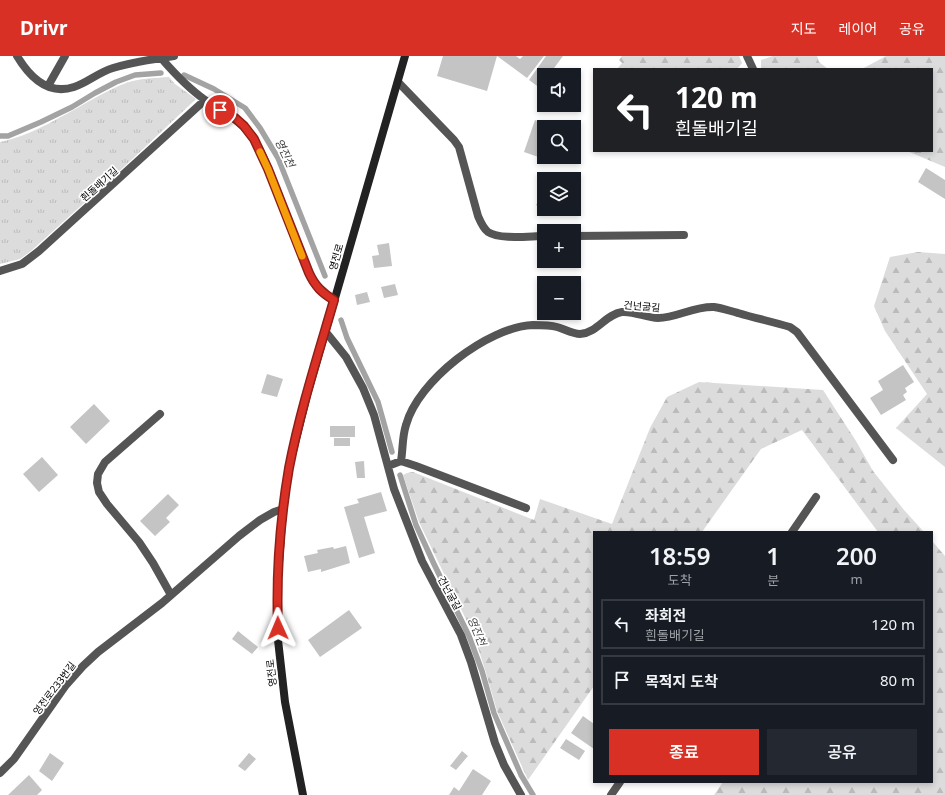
<!DOCTYPE html>
<html lang="ko">
<head>
<meta charset="utf-8">
<style>
  :root { --surface:#171b24; --page:#242831; --text:#f1f3f6; --muted:#9ea1a6; --line:#363941; --accent:#d93025 }
  body { margin:0; font-family:"Noto Sans","Noto Sans KR",sans-serif; background:var(--page); color:var(--text); height:100vh; display:flex; flex-direction:column; font-size:15px; white-space:nowrap }
  * { box-sizing:border-box; margin:0 }
  p { font-size:13px; color:var(--muted) }
  .icon { flex:none; width:22px; height:22px; fill:none; stroke:currentColor; stroke-width:2; stroke-linecap:round; stroke-linejoin:round }
  .map { position:relative; flex:1; overflow:hidden }
  .sheet { position:absolute; left:593px; top:475px; width:340px; height:252px; display:flex; flex-direction:column; background:var(--surface); border-radius:0px; box-shadow:0 2px 6px #0003 }
  .sheet>* { flex:none }
  .guide { position:absolute; left:593px; top:12px; width:340px; height:84px; border-radius:0px; box-shadow:0 2px 6px #0003; background:#202124; color:#fff; overflow:hidden }
  .buttons { position:absolute; left:537px; top:12px; display:grid; gap:8px }
  .buttons a { display:grid; place-items:center; width:44px; height:44px; border-radius:0px; background:var(--surface); box-shadow:0 2px 6px #0003; font-size:20px }
  .pin { position:absolute; display:grid; place-items:center; width:34px; height:34px; color:#fff; margin:-17px; border:2px solid #fff; border-radius:50%; box-shadow:0 1px 4px #0007 }
  .me { position:absolute; width:44px; margin:-22px; rotate:359deg; stroke-linejoin:round; filter:drop-shadow(0 0 3px #0008) }
  .turn { display:flex; align-items:center; gap:14px; height:84px; padding:0 16px; font-size:18px }
  .turn .icon { width:52px; height:52px; stroke-width:2.5 }
  .turn b { display:block; font-size:28px; line-height:34px }
  .eta { display:flex; justify-content:space-evenly; align-items:center; height:68px; text-align:center }
  .eta b { font-size:24px; font-weight:600; line-height:28px }
  .primary-button { display:flex; gap:8px; margin-top:auto; padding:8px 16px }
  .primary-button a { flex:1; height:46px; border-radius:0px; background:var(--accent); color:#fff; font-size:16px; font-weight:600; line-height:46px; text-align:center }
  .primary-button a+a { background:var(--page); color:var(--text) }
  ul { padding:0; list-style:none }
  li { display:flex; align-items:center; gap:12px; height:50px; margin:0 8px 6px; padding:0 8px; border:2px solid var(--line); border-radius:0px }
  li div { flex:1 }
  li b { display:block; font-size:15px }
  li em { font-style:normal }
  header { display:flex; align-items:center; gap:24px; box-sizing:border-box; height:56px; padding:0 20px; background:var(--accent); color:#fff }
  header strong { font-size:19px }
  nav { display:flex; gap:22px; margin-inline-start:auto; font-size:14px }
  .map>svg:first-child { display:block }
  .grass { fill:url(#grass-tufts) }
  .forest { fill:url(#forest-firs) }
  .lines { fill:none; stroke-linecap:round; stroke-linejoin:round }
  .stream { stroke:#a3a3a3; stroke-width:5.5 }
  .building { fill:#c4c4c4 }
  .lane { stroke:#555; stroke-width:8 }
  .secondary { stroke:#222; stroke-width:8 }
  .route-casing { stroke:#8d1f18; stroke-width:10 }
  .route { stroke:#d93025; stroke-width:7 }
  .slow { stroke:#f59e0b; stroke-width:7 }
  .labels { text-anchor:middle; stroke-width:3.5; stroke-linejoin:round; paint-order:stroke }
  .street-label { font-size:10px; fill:#000; stroke:#fff }
  .water-label { font-size:11px; font-style:italic; fill:#444; stroke:#fff }
</style>
</head>
<body>
<header>
<strong>Drivr</strong>
<nav><a>지도</a><a>레이어</a><a>공유</a></nav>
</header>
<div class="map">
<svg width="945" height="739" viewBox="0 0 945 739">
  <defs>
    <pattern id="grass-tufts" width="24" height="20" patternUnits="userSpaceOnUse"><rect width="24" height="20" fill="#dcdcdc"/><path d="M3 7l-1-3M5 7V3M7 7l1-3M15 17l-1-3M17 17v-4M19 17l1-3" fill="none" stroke="#bbb"/></pattern>
    <pattern id="forest-firs" width="22" height="20" patternUnits="userSpaceOnUse"><rect width="22" height="20" fill="#dcdcdc"/><path d="M5 1l3.5 6h-7zM16 11l3.5 6h-7z" fill="#bbb"/></pattern>
  </defs>
  <rect width="100%" height="100%" fill="#fff"/>
  <path class="grass" d="M 169,21 L 175,28 L 196,43 L 125,110 L 31,195 L 20,203 L 0,208 L 0,86 C 34,79 65,58 95,42 C 106,36 117,30 129,26 C 142,22 155,22 169,21 Z"/>
  <path class="forest" d="M 622,0 L 739,0 L 742,7 L 737,13 L 620,13 L 618,12 L 622,7 L 619,4 Z
    M 773,0 L 817,0 L 819,6 L 828,13 L 761,13 L 761,4 Z
    M 886,0 L 945,0 L 945,111 L 907,95 L 932,95 L 932,13 L 862,13 Z
    M 918,196 L 945,198 L 945,411 L 896,372 L 927,338 L 885,275 L 874,250 L 890,201 Z
    M 699,326 L 823,334 L 856,385 L 873,415 L 904,454 L 924,476 L 878,476 L 802,374 L 761,393 L 702,476 L 594,476 L 594,630 L 528,724 L 497,655 L 486,617 L 475,582 L 419,466 L 403,419 L 407,417 L 413,416 L 534,464 L 540,443 L 612,468 L 650,372 L 667,341 Z
    M 932,485 L 945,500 L 945,739 L 714,739 L 723,726 L 932,726 Z"/>
  <g class="lines">
    <path class="stream" d="M 184,19 L 214,33 L 245,52 L 260,72 L 278,102 L 325,220
      M 0,80 L 8,80 L 41,66 L 72,51 L 95,37 L 116,26 L 135,19 L 161,17
      M 341,264 L 347,282 L 378,346 L 392,396
      M 400,419 L 416,469 L 434,508 L 469,580 L 482,615 L 494,657 L 521,719 L 533,739"/>
  </g>
  <path class="building" d="M 443,0 L 497,0 L 487,35 L 437,20 Z
    M 497,0 L 516,0 L 520,3 L 523,0 L 544,0 L 527,22 Z
    M 546,0 L 563,0 L 549,19 L 544,19 L 544,26 L 540,32 L 529,24 Z
    M 535,64 L 554,71 L 544,71 L 544,101 L 552,101 L 550,105 L 524,96 Z
    M 926,112 L 945,124 L 945,143 L 918,126 Z
    M 544,137 L 544,153 L 557,153 L 552,160 L 536,149 Z
    M 389,187 L 392,210 L 374,212 L 372,200 L 379,199 L 377,189 Z
    M 395,228 L 398,239 L 384,242 L 381,231 Z
    M 367,236 L 370,246 L 357,249 L 355,239 Z
    M 903,309 L 914,326 L 905,332 L 907,336 L 903,339 L 906,344 L 881,359 L 870,342 L 883,334 L 878,325 Z
    M 267,318 L 283,323 L 277,341 L 261,337 Z
    M 94,348 L 110,365 L 86,388 L 70,371 Z
    M 330,370 L 355,370 L 355,381 L 330,381 Z
    M 334,382 L 350,382 L 350,390 L 334,390 Z
    M 42,401 L 58,419 L 39,436 L 23,418 Z
    M 364,405 L 365,422 L 357,422 L 355,406 Z
    M 381,436 L 387,455 L 364,461 L 375,497 L 359,502 L 344,451 L 359,447 L 357,443 Z
    M 168,438 L 179,449 L 166,462 L 170,466 L 155,480 L 140,465 Z
    M 346,490 L 350,507 L 321,516 L 321,513 L 308,516 L 304,500 L 318,497 L 317,494 L 333,491 L 334,493 Z
    M 349,554 L 362,572 L 320,601 L 308,584 Z
    M 238,575 L 258,591 L 252,598 L 232,583 Z
    M 583,660 L 594,668 L 594,693 L 571,677 Z
    M 566,683 L 585,695 L 579,704 L 560,692 Z
    M 462,695 L 468,700 L 456,714 L 450,710 Z
    M 50,697 L 64,707 L 52,725 L 39,715 Z
    M 249,697 L 256,703 L 245,715 L 238,710 Z
    M 473,713 L 491,725 L 482,739 L 449,739 L 454,731 L 459,735 Z
    M 29,719 L 42,734 L 37,739 L 8,739 Z"/>
  <g class="lines">
    <path class="lane" d="M 17,0 C 29,20 47,40 74,31 C 87,27 99,16 113,12 C 133,6 153,3 174,0
      M 747,0 L 753,13
      M 161,2 C 174,17 188,32 205,44 C 217,53 232,59 243,70 C 260,86 269,116 278,137 C 288,164 299,190 309,217 C 315,230 321,237 334,244
      M 398,26 L 454,84 L 459,91 L 478,160 C 481,167 483,172 488,176 C 500,184 530,180 544,180
      M 48,30 L 65,0
      M 574,180 L 684,179
      M 0,215 L 22,208 L 39,195 L 205,44
      M 325,275 L 346,301 L 363,332 L 374,359 L 394,433 L 422,505 L 461,579 L 471,606 L 495,687 L 504,709 L 521,739
      M 160,358 L 105,406 L 98,418 L 97,427 L 99,436 L 107,448 L 139,486 L 153,507 L 171,539
      M 401,405 C 403,394 402,381 406,369 C 418,325 487,271 533,269 C 540,269 550,269 557,271 C 564,273 573,278 580,278 C 597,277 606,258 622,256 C 635,255 646,262 658,262 C 677,262 694,250 714,251 C 722,252 730,255 738,257 C 755,262 773,266 790,271 L 797,276 L 893,404
      M 388,410 L 401,405 L 416,410 L 526,452
      M 792,476 L 816,441
      M 0,717 L 14,703 L 66,629 L 83,610 L 98,596 L 162,547 L 239,480 L 260,464 L 274,456 L 283,453
      M 611,739 L 620,726"/>
    <path class="secondary" d="M 303,739 L 285,646 L 278,584 L 278,520 L 283,453 L 289,411 L 307,339 L 405,0"/>
  </g>
  <g class="lines">
    <g class="route-casing">
      <path id="route" d="M 220,54 L 235,62 L 244,70 L 254,83 L 268,113 L 309,217 C 315,230 322,237 334,244 C 318,299 300,355 289,412 C 280,465 276,518 278,572"/>
    </g>
    <use href="#route" class="route"/>
    <path class="slow" d="M 260,96 L 268,113 L 302,200"/>
  </g>
  <g class="labels">
    <g class="street-label">
      <text transform="translate(99 128) rotate(-42)" y="4">흰돌배기길</text>
      <text transform="translate(336 201) rotate(-74)" y="4">영전로</text>
      <text transform="translate(642 250) rotate(5)" y="4">건넌굴길</text>
      <text transform="translate(450 537) rotate(61)" y="4">건넌굴길</text>
      <text transform="translate(271 617) rotate(-96)" y="4">영전로</text>
      <text transform="translate(54 632) rotate(-53)" y="4">영전로233번길</text>
    </g>
    <g class="water-label">
      <text transform="translate(285 97) rotate(64)" y="4">영진천</text>
      <text transform="translate(477 575) rotate(68)" y="4">영진천</text>
    </g>
  </g>
</svg>
<div class="buttons">
<a><svg class="icon" aria-label="sound" viewBox="0 0 24 24"><path d="M4 9h4l5-4v14l-5-4H4zM17 9q2 3 0 6"/></svg></a>
<a><svg class="icon" aria-label="search" viewBox="0 0 24 24"><circle cx="10" cy="10" r="6"/><path d="M15 15l6 6"/></svg></a>
<a><svg class="icon" aria-label="layers" viewBox="0 0 24 24"><path d="M12 4l9 5-9 5-9-5zM3 14l9 5 9-5"/></svg></a>
<a>+</a>
<a>−</a>
</div>
<div class="pin" style="left:220px;top:54px;background:#d93025"><svg class="icon" aria-label="arrive" viewBox="0 0 24 24"><path d="M6 21V4h12l-3 4 3 4H6"/></svg></div>
<svg class="me" style="left:278px;top:572px" viewBox="-20 -20 40 40"><path d="M0-17L14 15 0 8-14 15z" fill="#d93025" stroke="#fff" stroke-width="4"/></svg>
<div class="guide">
<div class="turn"><svg class="icon" aria-label="left" viewBox="0 0 24 24"><path d="M17 20v-9H6M10 6l-5 5 5 5"/></svg><div><b>120 m</b>흰돌배기길</div></div>
</div>
<section class="sheet">
<div class="eta">
<div><b>18:59</b><p>도착</p></div>
<div><b>1</b><p>분</p></div>
<div><b>200</b><p>m</p></div>
</div>
<ul>
<li><svg class="icon" aria-label="left" viewBox="0 0 24 24"><path d="M17 20v-9H6M10 6l-5 5 5 5"/></svg><div><b>좌회전</b><p>흰돌배기길</p></div><em>120 m</em></li>
<li><svg class="icon" aria-label="arrive" viewBox="0 0 24 24"><path d="M6 21V4h12l-3 4 3 4H6"/></svg><div><b>목적지 도착</b></div><em>80 m</em></li>
</ul>
<div class="primary-button"><a>종료</a><a>공유</a></div>
</section>
</div>
</body>
</html>
